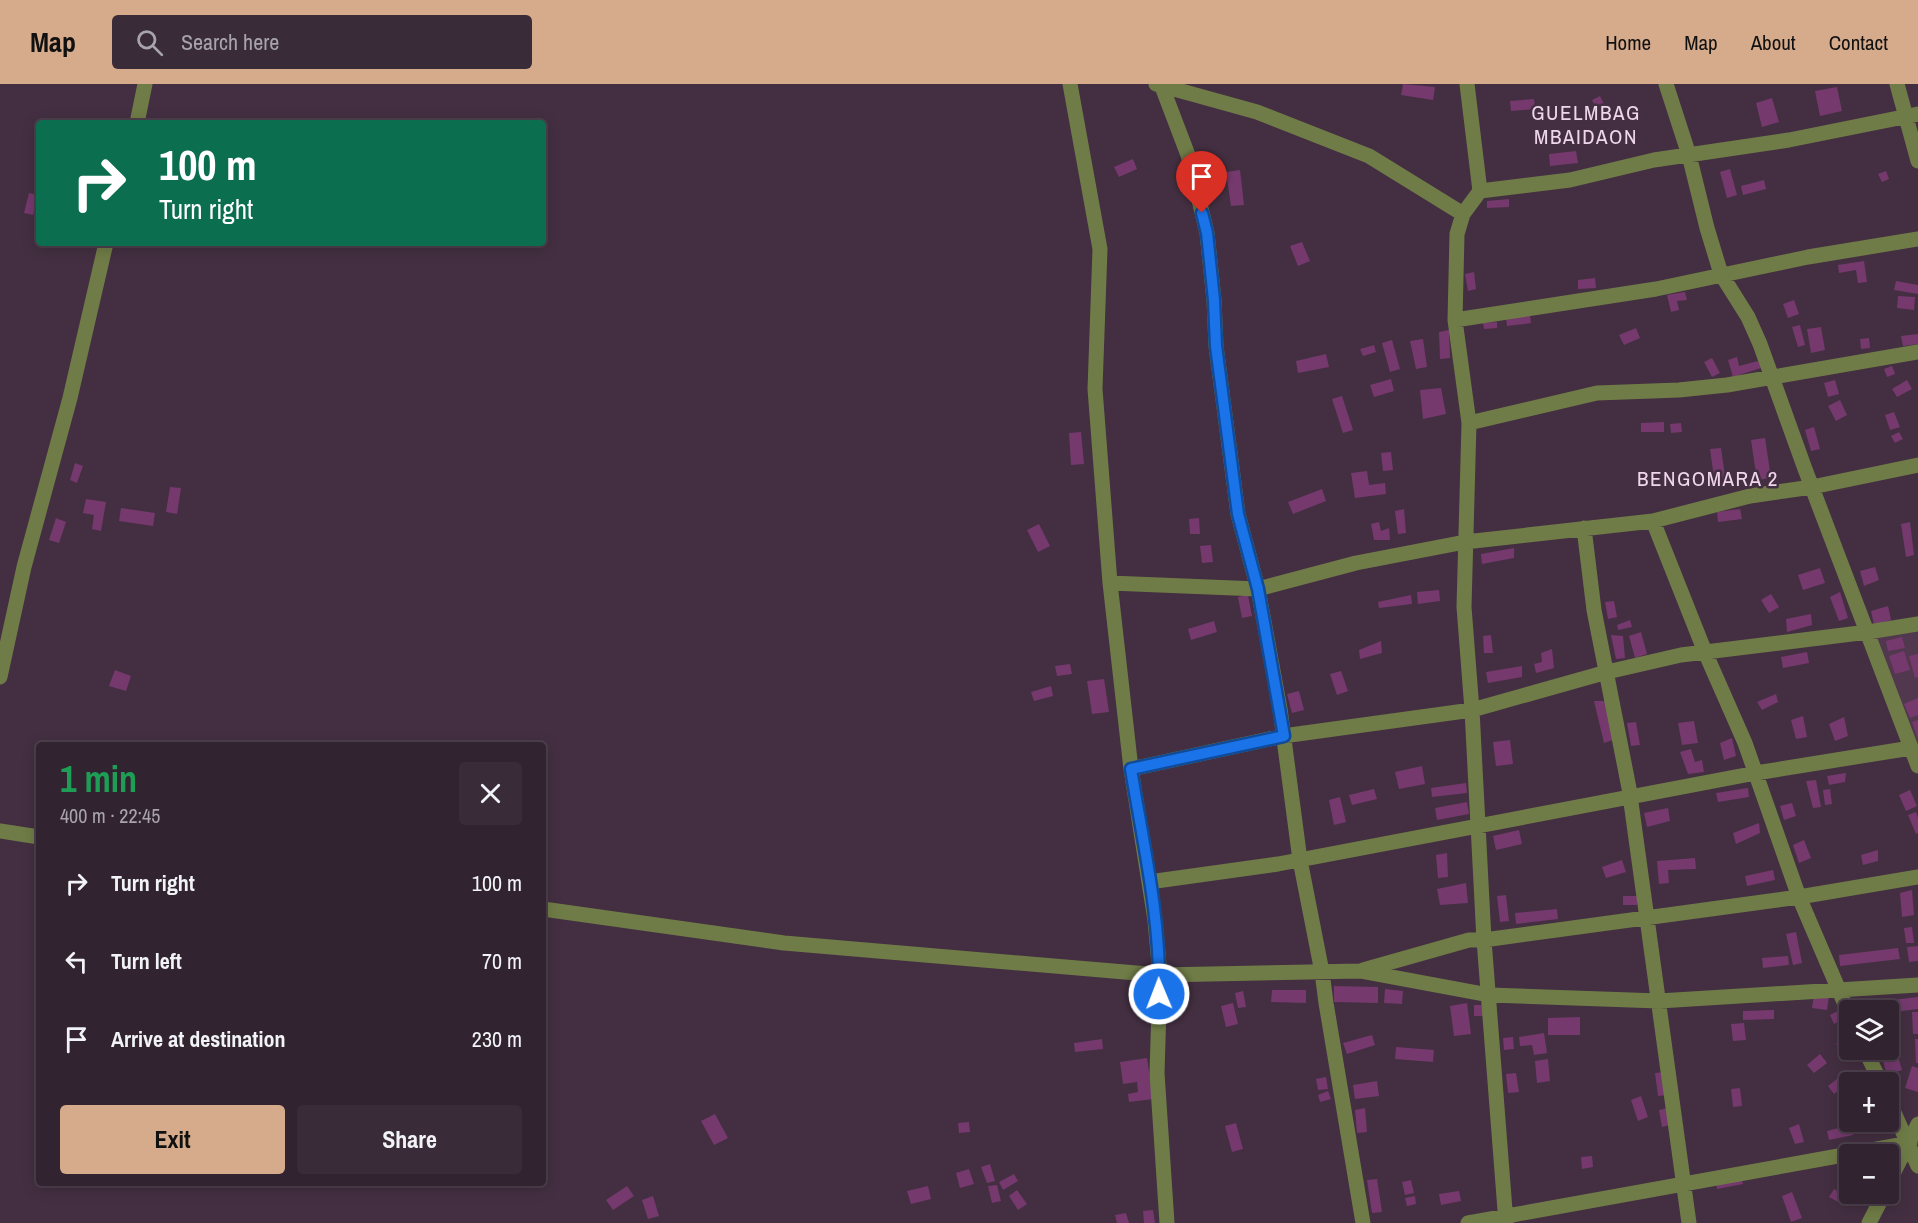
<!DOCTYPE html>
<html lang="en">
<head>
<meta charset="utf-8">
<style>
  :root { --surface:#322331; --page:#3a2b39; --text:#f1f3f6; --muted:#a8a4ab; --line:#4d404d; --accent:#d6ab8b }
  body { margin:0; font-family:"Archivo Narrow",sans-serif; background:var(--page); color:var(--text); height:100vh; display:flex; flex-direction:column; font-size:22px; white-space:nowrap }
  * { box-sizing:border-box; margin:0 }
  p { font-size:20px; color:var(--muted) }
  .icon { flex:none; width:33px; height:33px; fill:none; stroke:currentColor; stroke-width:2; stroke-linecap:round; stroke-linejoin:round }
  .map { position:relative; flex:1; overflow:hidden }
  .side { position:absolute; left:36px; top:658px; width:510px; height:444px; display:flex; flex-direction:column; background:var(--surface); border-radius:6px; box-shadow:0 3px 15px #0003,0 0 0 2px var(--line) }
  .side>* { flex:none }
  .guide { position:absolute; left:36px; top:36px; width:510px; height:126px; border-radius:6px; box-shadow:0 3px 15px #0003,0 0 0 2px var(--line); background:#0b6e4f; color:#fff; overflow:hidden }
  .fabs { position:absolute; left:1839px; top:916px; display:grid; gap:12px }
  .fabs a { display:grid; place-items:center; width:60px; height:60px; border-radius:6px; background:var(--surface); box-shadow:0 3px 15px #0003,0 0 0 2px var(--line); font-size:30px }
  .pin { position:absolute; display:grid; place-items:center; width:51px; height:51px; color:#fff; margin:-62px -26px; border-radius:50% 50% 50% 0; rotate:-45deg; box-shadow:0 0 6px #0007 }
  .pin .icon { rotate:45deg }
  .me { position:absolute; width:66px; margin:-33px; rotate:359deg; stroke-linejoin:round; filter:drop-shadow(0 0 4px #0008) }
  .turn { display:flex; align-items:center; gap:21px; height:126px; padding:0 24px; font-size:27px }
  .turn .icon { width:78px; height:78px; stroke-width:2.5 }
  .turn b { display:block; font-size:42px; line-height:51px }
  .round { display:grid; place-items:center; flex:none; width:63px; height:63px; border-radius:6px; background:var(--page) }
  .headline { display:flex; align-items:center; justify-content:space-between; height:102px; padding:0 24px }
  h1 { font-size:36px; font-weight:700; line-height:45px; color:#1e9e55 }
  .action { display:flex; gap:12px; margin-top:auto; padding:12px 24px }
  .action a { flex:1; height:69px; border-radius:6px; background:var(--accent); color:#111; font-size:24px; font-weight:700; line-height:69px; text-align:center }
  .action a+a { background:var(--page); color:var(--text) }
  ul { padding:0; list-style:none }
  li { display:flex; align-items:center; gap:18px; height:78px; padding:0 24px }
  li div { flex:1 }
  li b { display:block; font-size:22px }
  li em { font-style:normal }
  header { display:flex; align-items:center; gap:36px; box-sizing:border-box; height:84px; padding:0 30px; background:var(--accent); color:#111 }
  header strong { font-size:28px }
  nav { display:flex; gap:33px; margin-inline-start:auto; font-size:21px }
  .search { width:420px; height:54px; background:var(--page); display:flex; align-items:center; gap:15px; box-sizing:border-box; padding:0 21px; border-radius:6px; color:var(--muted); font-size:22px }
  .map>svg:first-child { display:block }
  .built { fill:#52384e }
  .building { fill:#75396e }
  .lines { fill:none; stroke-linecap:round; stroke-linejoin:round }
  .minor { stroke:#707c47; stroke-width:15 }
  .route-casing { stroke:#114b97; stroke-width:15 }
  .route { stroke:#1a73e8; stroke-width:10 }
  .labels { text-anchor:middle; stroke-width:5; stroke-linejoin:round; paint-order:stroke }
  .quarter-label { font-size:21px; letter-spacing:1.5px; fill:#f0d6ec; stroke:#432f41 }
</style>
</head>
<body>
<header>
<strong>Map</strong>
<div class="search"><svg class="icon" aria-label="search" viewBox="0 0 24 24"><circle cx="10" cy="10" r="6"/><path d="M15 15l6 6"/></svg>Search here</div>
<nav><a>Home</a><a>Map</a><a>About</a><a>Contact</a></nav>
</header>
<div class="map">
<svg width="1918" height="1139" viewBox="0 0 1918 1139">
  <rect width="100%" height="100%" fill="#432f41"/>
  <path class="built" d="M 1918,540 L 1918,682 L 1868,548 Z"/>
  <path class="building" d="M 1403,0 L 1435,3 L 1433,16 L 1401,11 Z
    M 1837,3 L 1842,27 L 1820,32 L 1815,7 Z
    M 1600,12 L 1610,33 L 1602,37 L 1592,16 Z
    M 1772,14 L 1779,38 L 1762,43 L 1756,19 Z
    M 1534,15 L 1535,25 L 1511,27 L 1510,17 Z
    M 1576,67 L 1578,79 L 1550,82 L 1549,70 Z
    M 1133,75 L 1137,85 L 1119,93 L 1114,83 Z
    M 1730,85 L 1737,111 L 1727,114 L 1720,88 Z
    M 1240,86 L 1244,121 L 1231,122 L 1226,88 Z
    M 1886,87 L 1889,95 L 1882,98 L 1878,90 Z
    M 1764,96 L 1766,105 L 1743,111 L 1741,102 Z
    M 29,109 L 38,111 L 33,131 L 24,129 Z
    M 1509,115 L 1509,123 L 1487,124 L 1487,117 Z
    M 1302,158 L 1310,177 L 1298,182 L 1290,162 Z
    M 1864,177 L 1867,198 L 1858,199 L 1856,186 L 1839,189 L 1838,181 Z
    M 1474,188 L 1476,205 L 1468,207 L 1465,190 Z
    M 1595,194 L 1596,204 L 1578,205 L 1578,196 Z
    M 1896,197 L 1918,201 L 1918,210 L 1894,206 Z
    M 1685,208 L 1687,216 L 1677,217 L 1679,226 L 1671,228 L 1667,211 Z
    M 1898,212 L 1915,213 L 1914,226 L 1897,224 Z
    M 1794,216 L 1799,230 L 1788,234 L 1783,220 Z
    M 1530,231 L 1531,239 L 1507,242 L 1506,234 Z
    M 1497,238 L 1497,244 L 1484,245 L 1483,239 Z
    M 1800,241 L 1805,261 L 1798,263 L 1792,243 Z
    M 1821,243 L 1825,266 L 1811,269 L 1807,245 Z
    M 1636,244 L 1640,254 L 1624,261 L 1619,251 Z
    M 1449,246 L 1450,274 L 1440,275 L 1439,248 Z
    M 1918,250 L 1918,260 L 1903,262 L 1901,252 Z
    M 1869,254 L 1870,264 L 1861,265 L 1860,255 Z
    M 1423,255 L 1427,283 L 1416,285 L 1410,257 Z
    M 1392,256 L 1400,285 L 1390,288 L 1382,259 Z
    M 1374,261 L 1376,268 L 1363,272 L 1360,265 Z
    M 1326,270 L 1329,283 L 1298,289 L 1296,277 Z
    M 1737,273 L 1739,282 L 1758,277 L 1761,284 L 1733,293 L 1728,276 Z
    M 1712,274 L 1720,289 L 1712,293 L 1704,278 Z
    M 1892,282 L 1895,290 L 1887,293 L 1884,285 Z
    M 1391,295 L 1394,307 L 1374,313 L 1370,301 Z
    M 1835,296 L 1839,310 L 1828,313 L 1824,299 Z
    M 1907,296 L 1912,305 L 1897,313 L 1892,305 Z
    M 1441,304 L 1446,330 L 1423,335 L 1420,306 Z
    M 1342,312 L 1353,346 L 1343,349 L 1332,315 Z
    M 1840,316 L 1847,331 L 1836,337 L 1828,322 Z
    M 1894,328 L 1900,343 L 1890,346 L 1885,331 Z
    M 1664,338 L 1664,348 L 1641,348 L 1641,339 Z
    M 1681,339 L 1682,348 L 1671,349 L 1670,340 Z
    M 1814,343 L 1820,365 L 1811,367 L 1805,346 Z
    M 1081,348 L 1084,380 L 1071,381 L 1069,349 Z
    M 1899,348 L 1903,355 L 1895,359 L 1891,352 Z
    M 1765,354 L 1771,394 L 1757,396 L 1751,356 Z
    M 1721,364 L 1726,399 L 1715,401 L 1710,365 Z
    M 1391,368 L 1393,386 L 1383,387 L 1381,369 Z
    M 75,379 L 83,382 L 77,399 L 70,396 Z
    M 1367,387 L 1369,401 L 1385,399 L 1386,410 L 1355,414 L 1351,389 Z
    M 170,403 L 181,404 L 177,430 L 166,428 Z
    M 1322,405 L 1326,417 L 1293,430 L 1288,418 Z
    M 86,415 L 106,418 L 101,447 L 92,445 L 94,431 L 83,429 Z
    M 121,424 L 155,429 L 153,442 L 119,437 Z
    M 1404,425 L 1406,449 L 1398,450 L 1395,427 Z
    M 1740,425 L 1742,435 L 1718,438 L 1717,428 Z
    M 56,434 L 66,438 L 59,459 L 49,456 Z
    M 1199,434 L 1200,450 L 1190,450 L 1189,435 Z
    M 1379,438 L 1381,447 L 1389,444 L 1390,456 L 1374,456 L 1371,440 Z
    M 1910,438 L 1914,471 L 1906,473 L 1901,440 Z
    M 1039,440 L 1050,462 L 1038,468 L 1027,446 Z
    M 1211,461 L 1213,478 L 1202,479 L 1200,462 Z
    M 1514,464 L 1514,474 L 1482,480 L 1481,470 Z
    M 1875,483 L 1879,496 L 1864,502 L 1860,487 Z
    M 1820,484 L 1825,499 L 1803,506 L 1798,491 Z
    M 1439,506 L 1440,517 L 1418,520 L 1417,508 Z
    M 1840,508 L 1848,534 L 1839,537 L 1830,513 Z
    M 1771,510 L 1779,523 L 1769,529 L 1761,516 Z
    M 1248,511 L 1252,532 L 1242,534 L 1238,513 Z
    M 1411,511 L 1412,520 L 1379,524 L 1378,518 Z
    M 1614,517 L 1617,533 L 1608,535 L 1605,518 Z
    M 1888,522 L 1891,536 L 1874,541 L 1871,527 Z
    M 1811,530 L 1812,541 L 1787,548 L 1786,535 Z
    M 1630,536 L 1632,543 L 1618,546 L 1617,541 Z
    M 1214,537 L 1217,548 L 1191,556 L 1188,545 Z
    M 1641,548 L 1647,570 L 1635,574 L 1629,552 Z
    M 1491,551 L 1493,569 L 1484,569 L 1483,552 Z
    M 1611,551 L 1623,552 L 1625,574 L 1616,575 Z
    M 1902,553 L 1905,564 L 1888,567 L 1886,557 Z
    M 1381,557 L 1382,569 L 1360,575 L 1359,566 Z
    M 1552,565 L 1554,584 L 1536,589 L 1534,580 L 1542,578 L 1541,569 Z
    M 1904,567 L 1910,586 L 1895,590 L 1889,572 Z
    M 1807,568 L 1809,579 L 1783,584 L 1781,573 Z
    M 1918,570 L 1918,593 L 1915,594 L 1909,572 Z
    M 1070,580 L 1072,590 L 1057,592 L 1055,582 Z
    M 1522,582 L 1522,593 L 1488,599 L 1486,588 Z
    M 115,586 L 131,592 L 126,607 L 109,602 Z
    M 1341,587 L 1348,607 L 1337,611 L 1330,590 Z
    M 1104,595 L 1109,628 L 1092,630 L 1087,597 Z
    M 1051,602 L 1053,612 L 1034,617 L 1031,608 Z
    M 1299,607 L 1304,626 L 1292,629 L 1287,610 Z
    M 1776,610 L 1778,618 L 1762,626 L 1757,618 Z
    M 1918,614 L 1918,631 L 1910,634 L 1904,620 Z
    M 1594,617 L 1605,617 L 1613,656 L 1604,659 Z
    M 1803,632 L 1807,653 L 1796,655 L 1791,636 Z
    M 1844,633 L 1848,652 L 1835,657 L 1829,640 Z
    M 1918,636 L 1918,655 L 1912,638 Z
    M 1694,637 L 1698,659 L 1682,661 L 1678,639 Z
    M 1636,638 L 1640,661 L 1631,662 L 1627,639 Z
    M 1732,654 L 1736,672 L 1724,676 L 1720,659 Z
    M 1510,656 L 1513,680 L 1496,682 L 1493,658 Z
    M 1691,665 L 1695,678 L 1702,676 L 1704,688 L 1688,690 L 1680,668 Z
    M 1422,682 L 1425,700 L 1399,705 L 1395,688 Z
    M 1846,689 L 1845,698 L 1829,701 L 1827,692 Z
    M 1816,696 L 1821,723 L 1813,724 L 1806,697 Z
    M 1466,699 L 1467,709 L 1432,713 L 1431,704 Z
    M 1748,704 L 1749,713 L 1718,718 L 1716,709 Z
    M 1374,705 L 1377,715 L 1352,721 L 1349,711 Z
    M 1830,705 L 1832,720 L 1825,721 L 1823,706 Z
    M 1910,706 L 1917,722 L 1906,727 L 1899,711 Z
    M 1340,713 L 1346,738 L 1334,741 L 1329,716 Z
    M 1467,718 L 1469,730 L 1437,736 L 1435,724 Z
    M 1792,719 L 1796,732 L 1784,736 L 1780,722 Z
    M 1668,724 L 1670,737 L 1647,743 L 1644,729 Z
    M 1916,728 L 1918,734 L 1918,749 L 1916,750 L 1908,731 Z
    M 1759,739 L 1760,749 L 1736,760 L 1733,749 Z
    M 1519,746 L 1522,760 L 1496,766 L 1493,752 Z
    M 1804,756 L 1811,774 L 1799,779 L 1793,761 Z
    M 1878,766 L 1878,777 L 1863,781 L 1861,771 Z
    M 1447,769 L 1448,793 L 1438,794 L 1436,771 Z
    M 1695,774 L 1696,785 L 1668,786 L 1669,799 L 1659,800 L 1657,777 Z
    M 1622,776 L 1626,788 L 1606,794 L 1602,783 Z
    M 1773,786 L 1775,796 L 1747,802 L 1745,792 Z
    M 1466,799 L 1468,819 L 1440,821 L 1437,805 Z
    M 1912,806 L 1914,831 L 1902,833 L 1900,809 Z
    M 1506,811 L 1509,837 L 1500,838 L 1497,812 Z
    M 1623,812 L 1637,812 L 1637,821 L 1623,821 Z
    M 1557,825 L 1558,835 L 1516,840 L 1515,829 Z
    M 1912,843 L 1914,859 L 1906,859 L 1904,844 Z
    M 1796,848 L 1802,879 L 1793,881 L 1786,850 Z
    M 1918,862 L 1918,877 L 1909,878 L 1907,863 Z
    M 1898,864 L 1900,875 L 1840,882 L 1839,871 Z
    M 1788,872 L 1789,881 L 1763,884 L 1762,874 Z
    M 1334,902 L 1378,903 L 1378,919 L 1334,918 Z
    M 1385,905 L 1403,907 L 1402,920 L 1384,919 Z
    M 1272,906 L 1306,906 L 1306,919 L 1271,918 Z
    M 1243,907 L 1246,923 L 1238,924 L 1235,909 Z
    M 1814,910 L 1829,912 L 1827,926 L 1812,924 Z
    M 1918,913 L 1918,925 L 1894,928 L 1893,916 Z
    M 1889,917 L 1890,927 L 1866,927 L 1865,920 Z
    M 1233,919 L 1238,940 L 1226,943 L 1221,922 Z
    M 1467,919 L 1471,950 L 1454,952 L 1450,922 Z
    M 1474,921 L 1483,921 L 1483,932 L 1474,932 Z
    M 1774,926 L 1774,935 L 1743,936 L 1743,927 Z
    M 1838,927 L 1843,935 L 1834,940 L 1830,931 Z
    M 1912,928 L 1918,928 L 1918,950 L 1913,950 Z
    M 1580,933 L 1580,951 L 1548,951 L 1548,934 Z
    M 1744,939 L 1746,956 L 1733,957 L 1731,940 Z
    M 1544,949 L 1547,969 L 1534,971 L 1532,961 L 1520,962 L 1519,953 Z
    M 1372,951 L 1375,961 L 1347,970 L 1343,959 Z
    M 1513,953 L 1514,965 L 1504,966 L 1503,954 Z
    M 1849,954 L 1850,966 L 1854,966 L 1841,971 L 1836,959 Z
    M 1102,955 L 1103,965 L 1075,968 L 1074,959 Z
    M 1915,955 L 1918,955 L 1918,979 L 1916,979 Z
    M 1396,963 L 1434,966 L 1433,978 L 1395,975 Z
    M 1820,970 L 1827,979 L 1814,989 L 1807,981 Z
    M 1898,972 L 1902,986 L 1887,991 L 1883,977 Z
    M 1147,974 L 1153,1015 L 1129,1018 L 1128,1010 L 1138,1008 L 1137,998 L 1123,1000 L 1120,978 Z
    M 1548,975 L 1550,997 L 1537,999 L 1535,977 Z
    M 1912,982 L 1918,984 L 1918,1008 L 1905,1004 Z
    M 1847,987 L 1853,995 L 1834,1010 L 1828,1002 Z
    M 1665,988 L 1668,1011 L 1658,1012 L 1655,989 Z
    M 1516,989 L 1519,1008 L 1508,1009 L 1506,990 Z
    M 1326,993 L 1328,1005 L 1318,1006 L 1316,995 Z
    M 1377,997 L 1379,1012 L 1355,1015 L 1353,1001 Z
    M 1740,1004 L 1742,1022 L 1733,1023 L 1731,1005 Z
    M 1328,1007 L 1331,1015 L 1320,1018 L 1318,1011 Z
    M 1641,1012 L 1648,1033 L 1638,1037 L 1631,1016 Z
    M 1365,1024 L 1367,1048 L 1357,1049 L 1355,1026 Z
    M 1668,1024 L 1670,1041 L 1662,1043 L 1659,1026 Z
    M 715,1030 L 728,1054 L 714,1061 L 701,1037 Z
    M 969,1038 L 970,1048 L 959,1049 L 958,1039 Z
    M 1864,1038 L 1877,1038 L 1880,1045 L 1864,1050 L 1860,1039 Z
    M 1236,1039 L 1243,1065 L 1232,1068 L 1225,1042 Z
    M 1799,1040 L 1804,1058 L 1795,1060 L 1789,1044 Z
    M 1851,1041 L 1853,1051 L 1829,1056 L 1827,1047 Z
    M 1592,1072 L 1593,1083 L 1582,1085 L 1581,1073 Z
    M 990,1080 L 995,1097 L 987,1099 L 981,1083 Z
    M 969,1085 L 974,1100 L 960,1104 L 956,1089 Z
    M 1014,1090 L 1018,1097 L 1003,1106 L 999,1098 Z
    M 1741,1092 L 1743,1100 L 1717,1105 L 1716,1097 Z
    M 1377,1095 L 1382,1128 L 1372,1129 L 1367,1096 Z
    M 1411,1096 L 1414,1109 L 1405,1111 L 1402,1098 Z
    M 997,1101 L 1001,1117 L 992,1119 L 988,1102 Z
    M 627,1102 L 634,1112 L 613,1126 L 606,1116 Z
    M 928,1102 L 931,1115 L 911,1120 L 907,1107 Z
    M 1834,1105 L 1846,1112 L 1842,1120 L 1829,1113 Z
    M 1017,1106 L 1027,1120 L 1018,1126 L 1009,1112 Z
    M 1459,1107 L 1461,1117 L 1441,1121 L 1439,1110 Z
    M 1792,1108 L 1802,1134 L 1791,1138 L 1782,1112 Z
    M 653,1112 L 659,1132 L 648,1135 L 642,1116 Z
    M 1415,1112 L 1416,1120 L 1407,1122 L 1405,1114 Z
    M 1153,1126 L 1155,1139 L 1144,1139 L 1143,1127 Z
    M 1126,1129 L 1129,1139 L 1117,1139 L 1115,1131 Z"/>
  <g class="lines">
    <path class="minor" d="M 1070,0 L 1100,165 L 1095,305 L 1110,499 L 1131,685 L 1155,836 L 1160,891 L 1157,989 L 1167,1139
      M 1156,0 L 1257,28 L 1369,72 L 1463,130
      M 1161,0 L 1188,71 L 1207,149 L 1214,216 L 1216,262 L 1238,430 L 1258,505 L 1280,625 L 1300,776 L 1322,888 L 1326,919 L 1363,1139
      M 1467,0 L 1480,107 L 1463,130 L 1457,150 L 1455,236 L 1469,339 L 1464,523 L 1472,626 L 1484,856 L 1506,1139
      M 1666,0 L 1689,71 L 1707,144 L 1721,190 L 1748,233 L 1760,260 L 1805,385 L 1918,682
      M 1897,0 L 1918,77
      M 137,39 L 145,0
      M 1480,107 L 1570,96 L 1654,76 L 1789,56 L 1918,30
      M 1455,236 L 1656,205 L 1808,173 L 1918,155
      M 1469,339 L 1597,309 L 1679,306 L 1727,301 L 1918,268
      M 1653,437 L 1705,568 L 1745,659 L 1799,813 L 1850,932
      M 1584,444 L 1594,526 L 1629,704 L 1689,1139
      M 1110,499 L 1258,505 L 1356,479 L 1465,458 L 1653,437 L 1750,412 L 1812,403 L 1918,381
      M 0,593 L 24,483 L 70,314 L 106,159
      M 1131,685 L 1283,652 L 1472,626 L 1607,588 L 1681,571 L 1868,548 L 1918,540
      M 0,747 L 39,753
      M 1149,798 L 1278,780 L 1756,689 L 1911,664
      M 543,825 L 784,859 L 1160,891 L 1360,887 L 1489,911 L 1659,917 L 1918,901
      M 1363,886 L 1469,856 L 1484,856 L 1799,813 L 1918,793
      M 1865,966 L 1881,999
      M 1888,1015 L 1918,1082
      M 1888,1100 L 1918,1040
      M 1468,1139 L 1910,1059
      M 1869,1139 L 1884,1110"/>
  </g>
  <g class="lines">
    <g class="route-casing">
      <path id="route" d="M 1159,910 C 1161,835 1143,759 1131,685 L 1284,652 L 1258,505 L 1238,430 L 1216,262 L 1214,216 L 1207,149 L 1202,129"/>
    </g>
    <use href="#route" class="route"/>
  </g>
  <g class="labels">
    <g class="quarter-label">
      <text x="1586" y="36">GUELMBAG<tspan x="1586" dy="24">MBAIDAON</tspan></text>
      <text x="1708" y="402">BENGOMARA 2</text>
    </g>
  </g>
</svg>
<div class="fabs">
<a><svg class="icon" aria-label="layers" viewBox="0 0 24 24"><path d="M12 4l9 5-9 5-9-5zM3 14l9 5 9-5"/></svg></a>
<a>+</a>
<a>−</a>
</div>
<div class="pin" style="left:1202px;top:129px;background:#d93025"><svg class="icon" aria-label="arrive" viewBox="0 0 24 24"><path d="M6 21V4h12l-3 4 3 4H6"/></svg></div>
<svg class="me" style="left:1159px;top:910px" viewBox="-20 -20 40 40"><circle r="17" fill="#1a73e8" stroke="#fff" stroke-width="3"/><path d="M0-11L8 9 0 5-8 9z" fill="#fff"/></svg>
<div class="guide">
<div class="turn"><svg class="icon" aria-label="right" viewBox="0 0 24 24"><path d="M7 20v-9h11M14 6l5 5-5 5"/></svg><div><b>100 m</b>Turn right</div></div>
</div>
<section class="side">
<div class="headline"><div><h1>1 min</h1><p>400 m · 22:45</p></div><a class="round"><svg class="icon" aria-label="close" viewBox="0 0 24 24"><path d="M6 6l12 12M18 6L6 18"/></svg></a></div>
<ul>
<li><svg class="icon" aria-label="right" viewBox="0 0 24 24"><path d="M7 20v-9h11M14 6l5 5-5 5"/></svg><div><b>Turn right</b></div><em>100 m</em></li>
<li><svg class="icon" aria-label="left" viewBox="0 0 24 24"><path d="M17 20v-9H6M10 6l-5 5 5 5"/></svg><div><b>Turn left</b></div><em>70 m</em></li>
<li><svg class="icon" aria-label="arrive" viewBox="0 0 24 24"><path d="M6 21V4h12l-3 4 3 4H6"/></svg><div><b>Arrive at destination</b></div><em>230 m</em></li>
</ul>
<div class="action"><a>Exit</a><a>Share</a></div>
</section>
</div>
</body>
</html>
